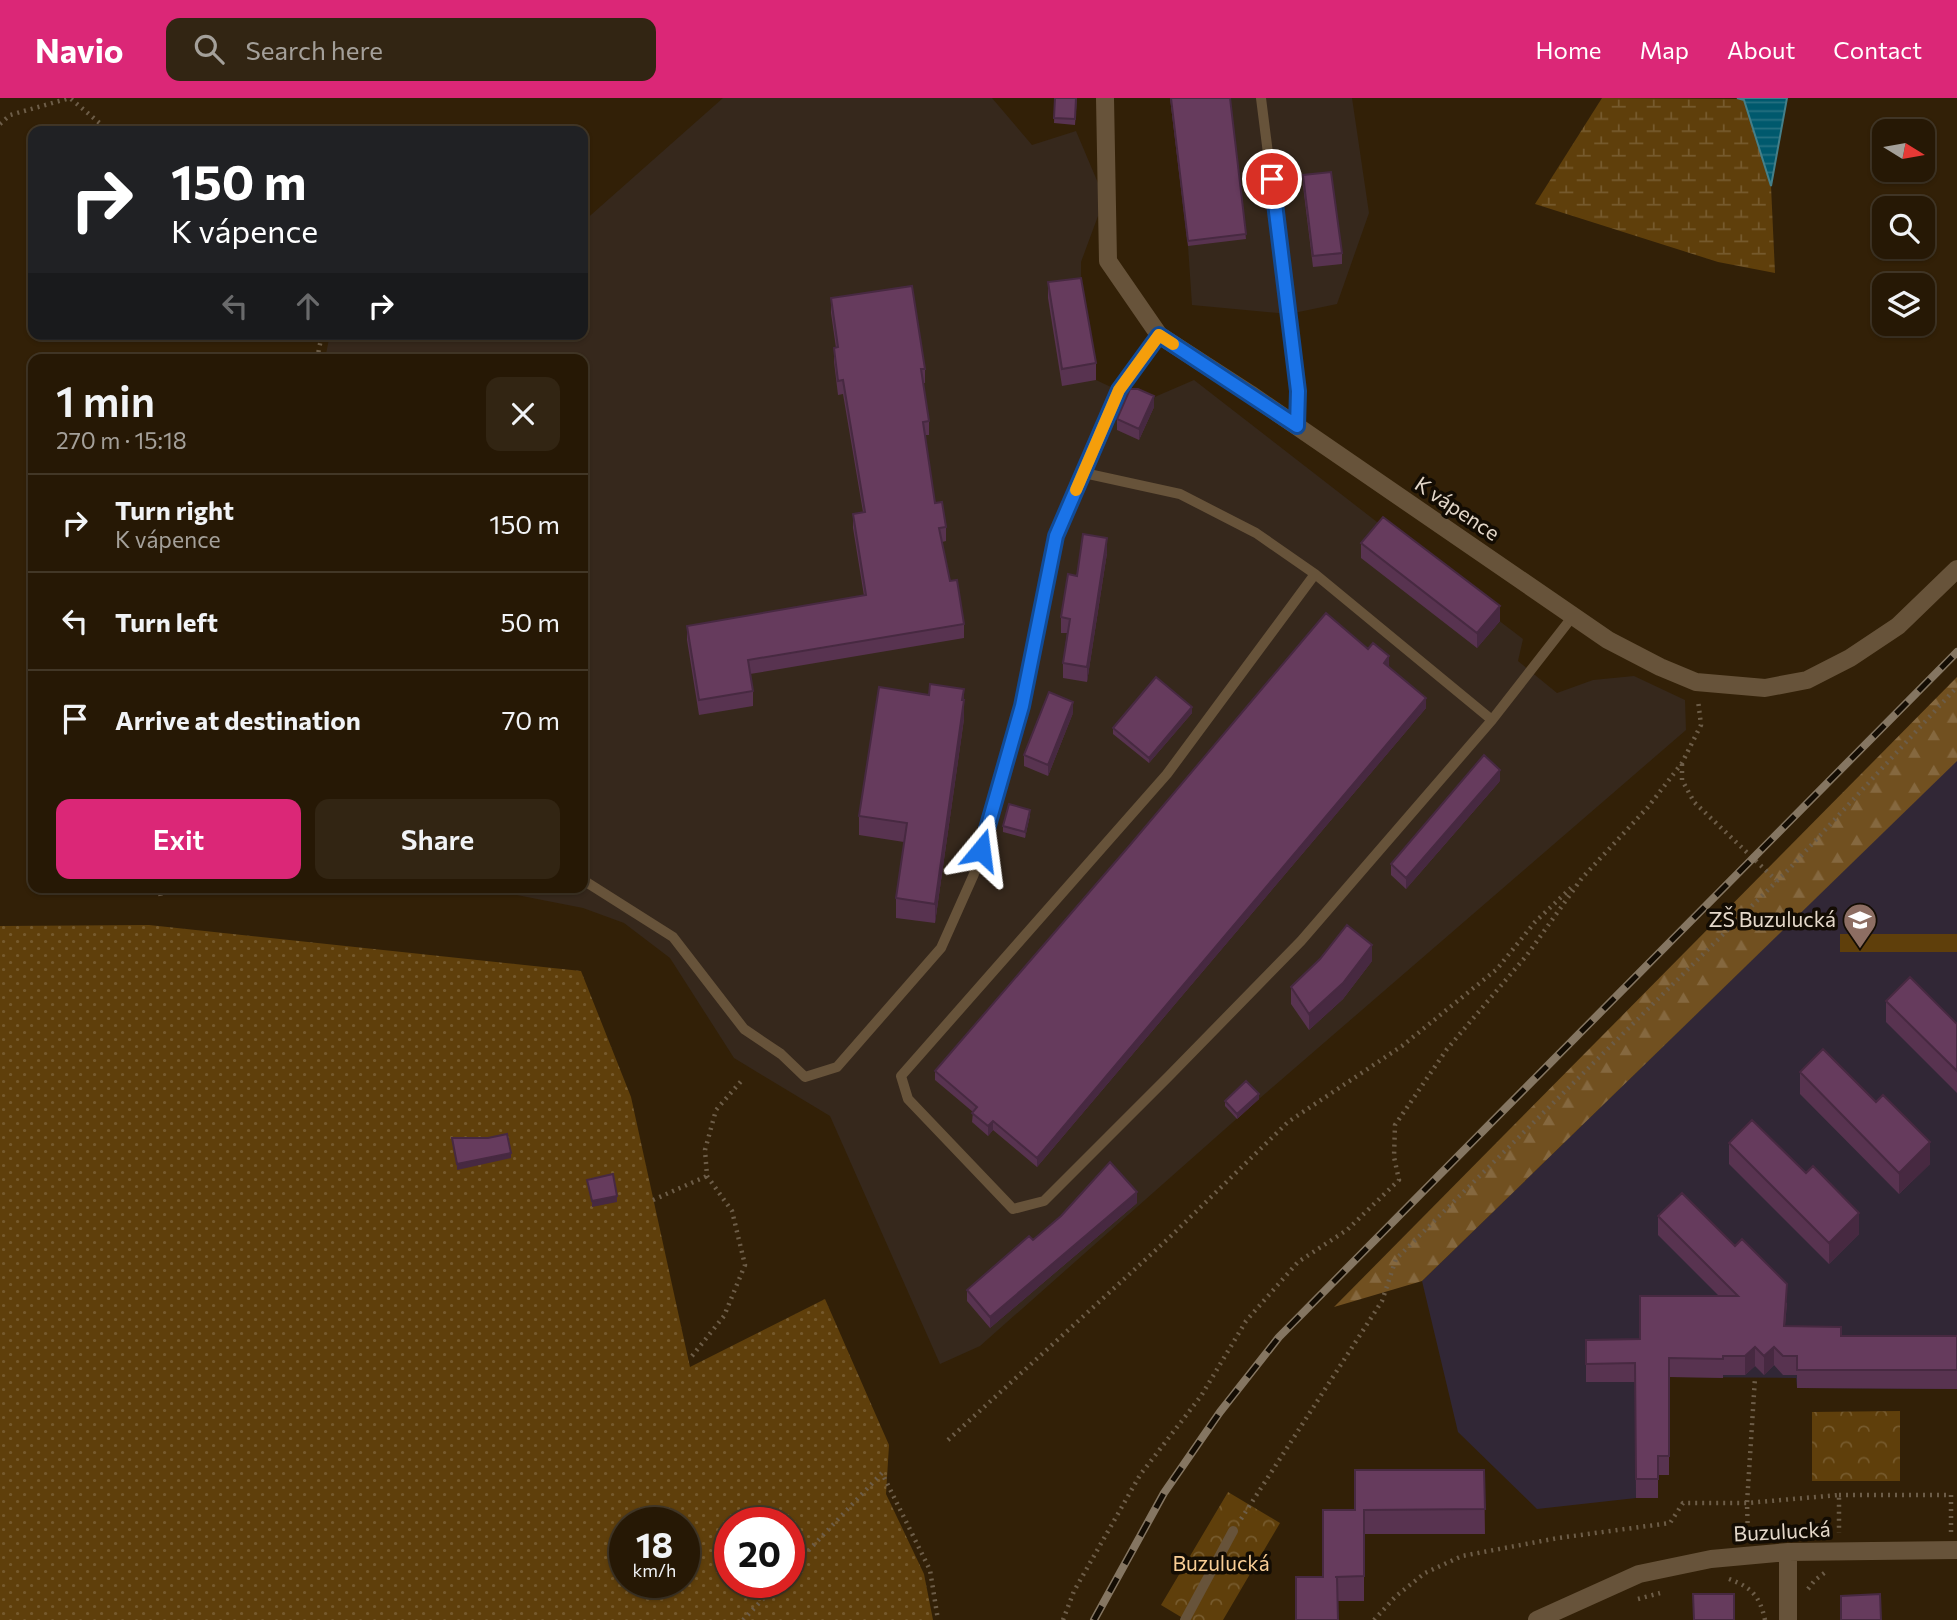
<!DOCTYPE html>
<html lang="en">
<head>
<meta charset="utf-8">
<style>
  :root { --surface:#261805; --page:#322513; --text:#f1f3f6; --muted:#a4a09a; --line:#423727; --accent:#db2777 }
  body { margin:0; font-family:Commissioner,sans-serif; background:var(--page); color:var(--text); height:100vh; display:flex; flex-direction:column; font-size:26px; white-space:nowrap }
  * { box-sizing:border-box; margin:0 }
  p { font-size:23px; color:var(--muted) }
  .icon { flex:none; width:38px; height:38px; fill:none; stroke:currentColor; stroke-width:2; stroke-linecap:round; stroke-linejoin:round }
  .map { position:relative; flex:1; overflow:hidden }
  .sheet { position:absolute; left:28px; top:256px; width:560px; height:539px; display:flex; flex-direction:column; background:var(--surface); border-radius:14px; box-shadow:0 2px 5px #0004,0 0 0 2px var(--line) }
  .sheet>* { flex:none }
  .banner { position:absolute; left:28px; top:28px; width:560px; height:214px; border-radius:14px; box-shadow:0 2px 5px #0004,0 0 0 2px var(--line); background:#202124; color:#fff; overflow:hidden }
  .needle { width:46px; rotate:101deg }
  .controls { position:absolute; left:1872px; top:21px; display:grid; gap:14px }
  .controls a { display:grid; place-items:center; width:63px; height:63px; border-radius:14px; background:var(--surface); box-shadow:0 2px 5px #0004,0 0 0 2px var(--line); font-size:35px }
  .speed { position:absolute; left:609px; top:1409px; display:flex; gap:14px; font-size:35px; font-weight:700; text-align:center }
  .speed>* { display:grid; place-content:center; width:91px; height:91px; border-radius:50%; background:var(--surface); box-shadow:0 2px 5px #0004,0 0 0 2px var(--line); line-height:1 }
  .speed small { font-size:18px; font-weight:400 }
  .speed .limit { border:10px solid #d22; background:#fff; color:#111 }
  .pin { position:absolute; display:grid; place-items:center; width:60px; height:60px; color:#fff; margin:-30px; border:4px solid #fff; border-radius:50%; box-shadow:0 2px 7px #0007 }
  .me { position:absolute; width:77px; margin:-38px; rotate:16deg; stroke-linejoin:round; filter:drop-shadow(0 0 5px #0008) }
  .turn { display:flex; align-items:center; gap:24px; height:147px; padding:0 28px; font-size:32px }
  .turn .icon { width:91px; height:91px; stroke-width:2.5 }
  .turn b { display:block; font-size:49px; line-height:60px }
  .lanes { display:flex; align-items:center; height:66px; padding:0 28px; background:#0003; justify-content:center; gap:35px; direction:ltr }
  .lanes .off { opacity:.35 }
  .round { display:grid; place-items:center; flex:none; width:74px; height:74px; border-radius:14px; background:var(--page) }
  .head { display:flex; align-items:center; justify-content:space-between; height:119px; padding:0 28px }
  h1 { font-size:42px; font-weight:600; line-height:52px }
  .action { display:flex; gap:14px; margin-top:auto; padding:14px 28px }
  .action a { flex:1; height:80px; border-radius:14px; background:var(--accent); color:#fff; font-size:28px; font-weight:600; line-height:80px; text-align:center }
  .action a+a { background:var(--page); color:var(--text) }
  ul { padding:0; list-style:none }
  li { display:flex; align-items:center; gap:21px; height:98px; padding:0 28px; border-top:2px solid var(--line) }
  li div { flex:1 }
  li b { display:block; font-size:26px }
  li em { font-style:normal }
  header { display:flex; align-items:center; gap:42px; box-sizing:border-box; height:98px; padding:0 35px; background:var(--accent); color:#fff }
  header strong { font-size:33px }
  nav { display:flex; gap:38px; margin-inline-start:auto; font-size:24px }
  .search { width:490px; height:63px; background:var(--page); display:flex; align-items:center; gap:18px; box-sizing:border-box; padding:0 24px; border-radius:14px; color:var(--muted); font-size:26px }
  .map>svg:first-child { display:block }
  .industrial { fill:#36281c }
  .education { fill:#312736 }
  .grass { fill:#5f3f0b }
  .forest { fill:url(#forest-firs) }
  .wetland { fill:url(#wetland-marsh) }
  .park { fill:url(#park-crowns) }
  .garden { fill:url(#garden-dots); fill-rule:evenodd }
  .water { fill:url(#water-rules); stroke:#447f89; stroke-width:2 }
  .lines { fill:none; stroke-linecap:round; stroke-linejoin:round }
  .path { stroke:#6d5d48; stroke-width:4.5; stroke-dasharray:2 5; stroke-linecap:butt }
  .lane { stroke:#67533a; stroke-width:10 }
  .street { stroke:#67533a; stroke-width:18 }
  .rail-casing { stroke:#857662; stroke-width:8 }
  .rail { stroke:#130c03; stroke-width:5; stroke-dasharray:16; stroke-linecap:butt }
  .wall { fill:#583350 }
  .shaded-wall { fill:#472941 }
  .building { fill:#663b5d; stroke:#472941; stroke-width:2 }
  .route-casing { stroke:#114b97; stroke-width:18 }
  .route { stroke:#1a73e8; stroke-width:12 }
  .slow { stroke:#f59e0b; stroke-width:12 }
  .labels { text-anchor:middle; stroke-width:7; stroke-linejoin:round; paint-order:stroke }
  .street-label { font-size:21px; fill:#e4d8ca; stroke:#130c03 }
  .poi-label { font-size:21px; fill:#e4d8ca; stroke:#130c03; text-anchor:end }
  .park-label { font-size:21px; fill:#f8cd95; stroke:#130c03 }
</style>
</head>
<body>
<header>
<strong>Navio</strong>
<div class="search"><svg class="icon" aria-label="search" viewBox="0 0 24 24"><circle cx="10" cy="10" r="6"/><path d="M15 15l6 6"/></svg>Search here</div>
<nav><a>Home</a><a>Map</a><a>About</a><a>Contact</a></nav>
</header>
<div class="map">
<svg width="1957" height="1522" viewBox="0 0 1957 1522">
  <defs>
    <pattern id="forest-firs" width="22" height="20" patternUnits="userSpaceOnUse" patternTransform="scale(1.75)"><rect width="22" height="20" fill="#715020"/><path d="M5 1l3.5 6h-7zM16 11l3.5 6h-7z" fill="#85683f"/></pattern>
    <pattern id="wetland-marsh" width="20" height="14" patternUnits="userSpaceOnUse" patternTransform="scale(1.75)"><rect width="20" height="14" fill="#5f3f0b"/><path d="M1 5h8M5 5V1M11 12h8M15 12V8" fill="none" stroke="#765a2d"/></pattern>
    <pattern id="park-crowns" width="20" height="18" patternUnits="userSpaceOnUse" patternTransform="scale(1.75)"><rect width="20" height="18" fill="#5f3f0b"/><path d="M2 6a3 3 0 1 1 6 0M12 15a3 3 0 1 1 6 0" fill="none" stroke="#765a2d"/></pattern>
    <pattern id="garden-dots" width="8" height="8" patternUnits="userSpaceOnUse" patternTransform="scale(1.75)"><rect width="8" height="8" fill="#5f3f0b"/><path d="M2 2h.1M6 6h.1" fill="none" stroke="#765a2d" stroke-width="1.8" stroke-linecap="round"/></pattern>
    <pattern id="water-rules" width="6" height="5" patternUnits="userSpaceOnUse" patternTransform="scale(1.75)"><rect width="6" height="5" fill="#00596d"/><path d="M0 2.5h6" fill="none" stroke="#257080"/></pattern>
  </defs>
  <rect width="100%" height="100%" fill="#322007"/>
  <path class="industrial" d="M 723,0 L 992,0 L 1032,47 L 1076,33 L 1098,85 L 1098,118 L 1081,164 L 1081,196 L 1096,282 L 1143,304 L 1194,282 L 1377,424 L 1383,434 L 1523,541 L 1518,563 L 1557,595 L 1593,582 L 1634,578 L 1685,602 L 1686,632 L 1259,1001 L 980,1248 L 940,1266 L 830,1018 L 734,960 L 670,860 L 624,825 L 583,810 L 477,789 L 583,789 L 583,261 L 325,261 L 330,236 L 583,236 L 583,124 Z
    M 1170,0 L 1352,0 L 1369,115 L 1337,206 L 1289,216 L 1192,207 L 1188,148 Z"/>
  <path class="education" d="M 1957,662 L 1957,1291 L 1797,1290 L 1796,1280 L 1669,1279 L 1669,1377 L 1658,1377 L 1658,1400 L 1636,1400 L 1537,1411 L 1458,1334 L 1422,1183 Z"/>
  <path class="grass" d="M 1840,836 L 1957,836 L 1957,854 L 1840,854 Z"/>
  <path class="forest" d="M 1957,579 L 1957,663 L 1422,1183 L 1334,1209 Z"/>
  <path class="wetland" d="M 1602,0 L 1744,1 L 1771,88 L 1775,175 L 1718,164 L 1535,106 Z"/>
  <path class="park" d="M 1900,1313 L 1900,1383 L 1812,1383 L 1812,1314 Z
    M 1228,1394 L 1280,1425 L 1223,1522 L 1186,1522 L 1161,1507 Z"/>
  <path class="garden" d="M 149,827 L 581,873 L 631,999 L 690,1269 L 825,1201 L 889,1347 L 886,1396 L 924,1476 L 933,1522 L 0,1522 L 0,828 ZM 625,1424 L 684,1424 L 684,1484 L 625,1484 ZM 730,1424 L 789,1424 L 789,1484 L 730,1484 Z"/>
  <path class="water" d="M 1737,0 L 1787,0 L 1771,88 L 1744,2 Z"/>
  <g class="lines">
    <path class="path" d="M 71,1 L 109,33
      M 0,26 L 10,17 L 70,0
      M 317,261 L 322,236
      M 1682,666 L 1682,682 L 1694,704 L 1777,783
      M 159,789 L 161,800
      M 653,1102 L 707,1078
      M 692,1258 L 724,1218 L 745,1167 L 732,1113 L 707,1078 L 705,1052 L 716,1012 L 743,981
      M 948,1342 L 1170,1139 L 1288,1024 L 1402,948 L 1497,871 L 1535,824 L 1574,787
      M 1839,1397 L 1951,1397 L 1951,1434
      M 1241,1421 L 1382,1203 L 1396,1161 L 1790,770 L 1957,589
      M 1748,1439 L 1747,1405 L 1755,1280
      M 789,1473 L 882,1375 L 930,1472 L 938,1522
      M 1729,1481 C 1751,1489 1760,1498 1765,1522
      M 1808,1491 L 1815,1482 L 1827,1473
      M 1638,1501 L 1660,1495
      M 743,1522 L 779,1484
      M 1063,1522 L 1074,1493 L 1140,1377 L 1201,1298 L 1246,1223 L 1298,1164 L 1347,1132 L 1399,1082 L 1394,1059 L 1395,1027 L 1447,951 L 1527,857 L 1582,780 L 1648,709 L 1682,665 L 1701,627 L 1698,602
      M 1374,1522 L 1396,1498 L 1425,1475 L 1462,1458 L 1558,1440 L 1670,1425 L 1683,1405 L 1747,1405 L 1839,1397 L 1839,1435"/>
    <path class="lane" d="M 1261,0 L 1298,293 L 1297,329
      M 1084,375 L 1180,396 L 1256,435 L 1315,476 L 1492,622 L 1301,843 L 1169,978 L 1044,1103 L 1013,1111 L 908,1001 L 901,978 L 1167,676 L 1315,476
      M 1492,622 L 1573,518
      M 583,782 L 673,839 L 744,931 L 781,956 L 805,979 L 837,969 L 941,850 L 974,776 L 1022,608 L 1056,438 L 1119,292 L 1159,237
      M 1185,1522 L 1233,1433"/>
    <path class="street" d="M 1105,0 L 1108,163 L 1159,237 L 1250,296 L 1608,542 L 1660,569 L 1696,584 L 1765,590 L 1807,582 L 1850,560 L 1898,528 L 1957,471
      M 1788,1454 L 1788,1522
      M 1537,1522 L 1639,1476 L 1711,1461 L 1788,1454 L 1957,1452"/>
    <g class="rail-casing">
      <path id="rail" d="M 1094,1522 L 1164,1395 L 1220,1314 L 1279,1239 L 1957,554"/>
    </g>
    <use href="#rail" class="rail"/>
  </g>
  <path class="wall" d="M 1055,0 L 1077,0 L 1075,27 L 1054,25 Z
    M 1170,0 L 1230,0 L 1246,141 L 1188,148 Z
    M 1303,77 L 1342,155 L 1342,166 L 1313,169 L 1303,88 Z
    M 1048,184 L 1096,265 L 1096,282 L 1062,288 L 1048,200 Z
    M 831,200 L 925,271 L 925,285 L 923,285 L 929,323 L 929,337 L 925,337 L 935,405 L 946,429 L 946,443 L 942,444 L 950,483 L 964,526 L 964,540 L 750,576 L 753,593 L 753,608 L 699,617 L 687,542 L 687,528 L 864,498 L 853,430 L 853,416 L 863,414 L 843,296 L 838,297 L 834,264 L 834,250 L 836,250 L 831,215 Z
    M 1154,309 L 1139,342 L 1117,332 L 1117,321 Z
    M 1361,445 L 1500,523 L 1477,550 L 1361,460 Z
    M 1107,455 L 1087,584 L 1063,580 L 1063,565 L 1067,535 L 1061,535 L 1061,519 L 1077,478 Z
    M 1389,568 L 1388,569 L 1426,610 L 1037,1069 L 993,1032 L 988,1038 L 972,1024 L 973,1014 L 935,982 L 935,973 Z
    M 964,591 L 964,621 L 935,825 L 896,820 L 896,800 L 904,744 L 859,737 L 859,718 L 929,597 Z
    M 1073,615 L 1048,678 L 1024,668 L 1024,657 Z
    M 1192,615 L 1149,665 L 1113,636 L 1113,630 Z
    M 1500,683 L 1406,791 L 1391,777 L 1391,766 Z
    M 1030,717 L 1025,740 L 1003,734 L 1003,728 Z
    M 1372,863 L 1343,901 L 1309,932 L 1291,906 L 1291,889 Z
    M 1886,903 L 1957,926 L 1957,995 L 1886,924 Z
    M 1800,974 L 1930,1066 L 1899,1096 L 1800,996 Z
    M 1259,1001 L 1237,1021 L 1225,1008 L 1225,1003 Z
    M 1729,1045 L 1806,1075 L 1859,1136 L 1829,1166 L 1729,1066 Z
    M 1137,1105 L 990,1230 L 967,1203 L 967,1192 L 1033,1142 Z
    M 1658,1118 L 1787,1205 L 1785,1228 L 1841,1238 L 1957,1238 L 1957,1291 L 1797,1290 L 1797,1277 L 1783,1277 L 1774,1267 L 1764,1277 L 1755,1268 L 1745,1277 L 1723,1277 L 1723,1280 L 1669,1279 L 1669,1377 L 1658,1377 L 1658,1400 L 1636,1400 L 1635,1284 L 1586,1284 L 1586,1242 L 1640,1241 L 1719,1198 L 1658,1137 Z
    M 1484,1372 L 1485,1436 L 1364,1436 L 1364,1503 L 1337,1503 L 1323,1479 L 1355,1412 Z"/>
  <path class="shaded-wall" d="M 1154,298 L 1154,309 L 1139,342 L 1139,331 Z
    M 1107,440 L 1107,455 L 1087,584 L 1087,569 Z
    M 1500,508 L 1500,523 L 1477,550 L 1477,535 Z
    M 1389,558 L 1389,568 L 1384,574 L 1384,565 Z
    M 964,591 L 964,621 L 935,825 L 935,806 Z
    M 1426,600 L 1426,610 L 1037,1069 L 1037,1060 Z
    M 1073,604 L 1073,615 L 1048,678 L 1048,667 Z
    M 1192,609 L 1192,615 L 1149,665 L 1149,660 Z
    M 1500,672 L 1500,683 L 1406,791 L 1406,780 Z
    M 1030,712 L 1030,717 L 1025,740 L 1025,734 Z
    M 1372,847 L 1372,863 L 1343,901 L 1309,932 L 1309,916 Z
    M 1259,996 L 1259,1001 L 1237,1021 L 1237,1016 Z
    M 993,1023 L 993,1032 L 988,1038 L 988,1028 Z
    M 1930,1044 L 1930,1066 L 1899,1096 L 1899,1075 Z
    M 511,1055 L 511,1060 L 457,1072 L 457,1066 Z
    M 1137,1094 L 1137,1105 L 990,1230 L 990,1219 Z
    M 617,1098 L 617,1104 L 592,1109 L 592,1103 Z
    M 1859,1115 L 1859,1136 L 1829,1166 L 1829,1145 Z
    M 1755,1249 L 1755,1268 L 1745,1277 L 1745,1258 Z
    M 1774,1249 L 1774,1267 L 1764,1277 L 1764,1258 Z"/>
  <path class="building" d="M 1055,0 L 1076,0 L 1075,21 L 1054,20 Z
    M 1171,0 L 1230,0 L 1246,136 L 1188,143 Z
    M 1331,74 L 1342,155 L 1313,158 L 1303,77 Z
    M 1081,180 L 1096,265 L 1062,271 L 1048,184 Z
    M 912,188 L 925,271 L 921,271 L 929,323 L 923,324 L 935,405 L 942,404 L 946,429 L 939,430 L 950,483 L 957,482 L 964,526 L 748,562 L 753,593 L 699,602 L 687,528 L 866,497 L 853,416 L 865,414 L 843,282 L 838,283 L 834,250 L 838,249 L 831,200 Z
    M 1130,291 L 1138,291 L 1154,298 L 1139,331 L 1117,321 Z
    M 1383,419 L 1500,508 L 1477,535 L 1361,445 Z
    M 1083,436 L 1107,440 L 1087,569 L 1063,565 L 1070,521 L 1061,519 L 1068,476 L 1077,478 Z
    M 1326,515 L 1368,551 L 1373,545 L 1389,558 L 1384,565 L 1426,600 L 1037,1060 L 993,1023 L 988,1028 L 972,1015 L 977,1009 L 935,973 L 1130,747 Z
    M 1156,579 L 1192,609 L 1149,660 L 1113,630 Z
    M 930,586 L 964,591 L 962,602 L 964,602 L 935,806 L 896,800 L 907,725 L 859,718 L 879,589 L 929,597 Z
    M 1049,594 L 1073,604 L 1048,667 L 1024,657 Z
    M 1484,657 L 1500,672 L 1406,780 L 1391,766 Z
    M 1009,706 L 1030,712 L 1025,734 L 1003,728 Z
    M 1347,827 L 1372,847 L 1343,885 L 1309,916 L 1291,889 L 1320,861 Z
    M 1910,879 L 1957,926 L 1957,973 L 1886,903 Z
    M 1823,951 L 1876,1004 L 1883,997 L 1930,1044 L 1899,1075 L 1800,974 Z
    M 1246,983 L 1259,996 L 1237,1016 L 1225,1003 Z
    M 1752,1022 L 1806,1075 L 1813,1068 L 1859,1115 L 1829,1145 L 1729,1045 Z
    M 507,1036 L 511,1055 L 457,1066 L 452,1040 L 488,1040 Z
    M 1110,1064 L 1137,1094 L 990,1219 L 967,1192 L 1029,1138 L 1033,1142 L 1061,1118 Z
    M 613,1076 L 617,1098 L 592,1103 L 587,1082 Z
    M 1682,1095 L 1735,1148 L 1742,1141 L 1787,1186 L 1784,1228 L 1841,1229 L 1841,1238 L 1957,1238 L 1957,1272 L 1797,1272 L 1797,1258 L 1783,1258 L 1774,1249 L 1764,1258 L 1755,1249 L 1745,1258 L 1723,1258 L 1723,1261 L 1669,1260 L 1669,1358 L 1658,1358 L 1658,1381 L 1636,1381 L 1635,1265 L 1586,1266 L 1586,1242 L 1640,1241 L 1640,1198 L 1738,1198 L 1658,1118 Z
    M 1355,1372 L 1484,1372 L 1485,1411 L 1364,1412 L 1364,1478 L 1335,1479 L 1337,1479 L 1338,1522 L 1296,1522 L 1296,1479 L 1323,1479 L 1323,1412 L 1355,1412 Z
    M 1693,1496 L 1734,1496 L 1734,1522 L 1694,1522 Z
    M 1880,1496 L 1881,1522 L 1841,1522 L 1841,1498 Z"/>
  <g class="lines">
    <g class="route-casing">
      <path id="route" d="M 981,752 L 1022,608 L 1056,438 L 1119,292 L 1159,237 L 1297,328 L 1298,293 L 1272,81"/>
    </g>
    <use href="#route" class="route"/>
    <path class="slow" d="M 1076,392 L 1119,292 L 1159,237 L 1173,246"/>
  </g>
  <defs>
    <g id="school-pin" transform="scale(1.75)"><path d="M0 17L-7.5 6A9.5 9.5 0 1 1 7.5 6Z" fill="#8d6e63" stroke="#130c03"/><path d="M0-5L7-2L0 1L-7-2ZM-4 1L0 2.5L4 1V4Q0 6-4 4Z" fill="#fff"/></g>
  </defs>
  <g fill-rule="evenodd">
    <use href="#school-pin" x="1860" y="822"/>
  </g>
  <g class="labels">
    <g class="street-label">
      <text transform="translate(1457 411) rotate(34)" y="7">K vápence</text>
      <text transform="translate(1782 1434) rotate(-3)" y="7">Buzulucká</text>
    </g>
    <g class="poi-label">
      <text x="1836" y="829">ZŠ Buzulucká</text>
    </g>
    <g class="park-label">
      <text x="1221" y="1473">Buzulucká</text>
    </g>
  </g>
</svg>
<div class="controls">
<a><svg class="needle" viewBox="-14 -14 28 28"><path d="M0-13l5 13h-10z" fill="#e53935"/><path d="M0 13l5-13h-10z" fill="#a4a09a"/></svg></a>
<a><svg class="icon" aria-label="search" viewBox="0 0 24 24"><circle cx="10" cy="10" r="6"/><path d="M15 15l6 6"/></svg></a>
<a><svg class="icon" aria-label="layers" viewBox="0 0 24 24"><path d="M12 4l9 5-9 5-9-5zM3 14l9 5 9-5"/></svg></a>
</div>
<div class="speed"><div>18<small>km/h</small></div><div class="limit">20</div></div>
<div class="pin" style="left:1272px;top:81px;background:#d93025"><svg class="icon" aria-label="arrive" viewBox="0 0 24 24"><path d="M6 21V4h12l-3 4 3 4H6"/></svg></div>
<svg class="me" style="left:981px;top:752px" viewBox="-20 -20 40 40"><path d="M0-17L14 15 0 8-14 15z" fill="#1a73e8" stroke="#fff" stroke-width="4"/></svg>
<div class="banner">
<div class="turn"><svg class="icon" aria-label="right" viewBox="0 0 24 24"><path d="M7 20v-9h11M14 6l5 5-5 5"/></svg><div><b>150 m</b>K vápence</div></div>
<div class="lanes"><svg class="icon off" aria-label="left" viewBox="0 0 24 24"><path d="M17 20v-9H6M10 6l-5 5 5 5"/></svg><svg class="icon off" aria-label="ahead" viewBox="0 0 24 24"><path d="M12 20V5M6 11l6-6 6 6"/></svg><svg class="icon" aria-label="right" viewBox="0 0 24 24"><path d="M7 20v-9h11M14 6l5 5-5 5"/></svg></div>
</div>
<section class="sheet">
<div class="head"><div><h1>1 min</h1><p>270 m · 15:18</p></div><a class="round"><svg class="icon" aria-label="close" viewBox="0 0 24 24"><path d="M6 6l12 12M18 6L6 18"/></svg></a></div>
<ul>
<li><svg class="icon" aria-label="right" viewBox="0 0 24 24"><path d="M7 20v-9h11M14 6l5 5-5 5"/></svg><div><b>Turn right</b><p>K vápence</p></div><em>150 m</em></li>
<li><svg class="icon" aria-label="left" viewBox="0 0 24 24"><path d="M17 20v-9H6M10 6l-5 5 5 5"/></svg><div><b>Turn left</b></div><em>50 m</em></li>
<li><svg class="icon" aria-label="arrive" viewBox="0 0 24 24"><path d="M6 21V4h12l-3 4 3 4H6"/></svg><div><b>Arrive at destination</b></div><em>70 m</em></li>
</ul>
<div class="action"><a>Exit</a><a>Share</a></div>
</section>
</div>
</body>
</html>
